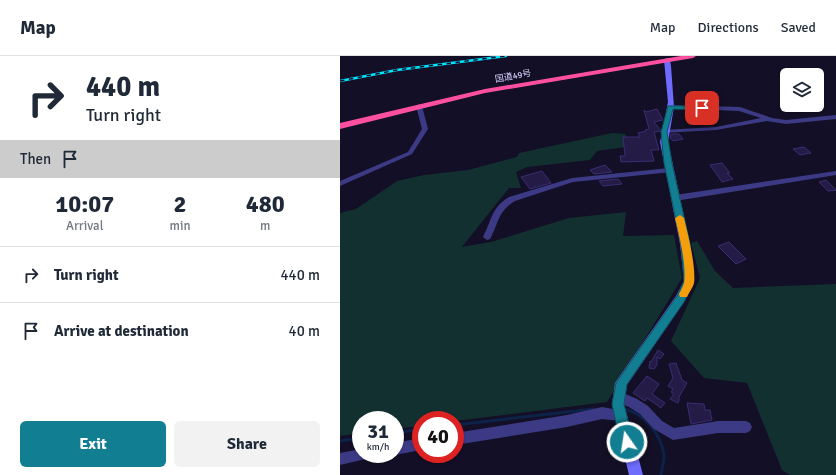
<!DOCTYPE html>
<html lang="en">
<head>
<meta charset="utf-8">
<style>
  :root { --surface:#fff; --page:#f2f2f3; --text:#1f2937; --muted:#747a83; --line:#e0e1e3; --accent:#117e91 }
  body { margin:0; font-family:Signika,"Noto Sans JP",sans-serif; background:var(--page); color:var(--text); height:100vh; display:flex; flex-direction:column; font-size:15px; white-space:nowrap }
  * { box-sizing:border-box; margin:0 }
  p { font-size:13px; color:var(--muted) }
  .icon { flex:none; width:22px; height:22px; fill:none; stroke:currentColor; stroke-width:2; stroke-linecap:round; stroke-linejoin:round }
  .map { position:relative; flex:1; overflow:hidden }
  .side { display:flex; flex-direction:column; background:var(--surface); width:340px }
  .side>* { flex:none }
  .hud { background:#fff; color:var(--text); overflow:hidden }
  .controls { position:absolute; left:440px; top:12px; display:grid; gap:8px }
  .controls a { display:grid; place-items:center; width:44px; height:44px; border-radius:6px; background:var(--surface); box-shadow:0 1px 3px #0004; font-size:20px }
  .speed { position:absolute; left:12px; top:355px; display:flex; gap:8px; font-size:20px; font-weight:700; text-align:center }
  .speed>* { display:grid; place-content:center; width:52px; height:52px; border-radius:50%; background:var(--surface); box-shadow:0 1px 3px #0004; line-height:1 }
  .speed small { font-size:10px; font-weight:400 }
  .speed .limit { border:6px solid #d22; background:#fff; color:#111 }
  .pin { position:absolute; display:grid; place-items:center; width:34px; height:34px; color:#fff; margin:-17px; border-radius:8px; box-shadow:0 2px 6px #0006 }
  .me { position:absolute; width:44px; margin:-22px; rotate:347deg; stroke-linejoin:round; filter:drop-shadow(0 0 3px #0008) }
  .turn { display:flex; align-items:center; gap:14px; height:84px; padding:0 20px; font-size:18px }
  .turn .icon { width:52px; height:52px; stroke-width:2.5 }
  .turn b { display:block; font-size:28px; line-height:34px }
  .then { display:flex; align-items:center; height:38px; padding:0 20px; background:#0003; gap:8px; font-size:15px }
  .eta { display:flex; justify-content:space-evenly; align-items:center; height:68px; text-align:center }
  .eta b { font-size:24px; font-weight:800; line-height:28px }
  .primary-button { display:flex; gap:8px; margin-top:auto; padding:8px 20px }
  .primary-button a { flex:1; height:46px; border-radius:6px; background:var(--accent); color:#fff; font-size:16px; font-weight:800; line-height:46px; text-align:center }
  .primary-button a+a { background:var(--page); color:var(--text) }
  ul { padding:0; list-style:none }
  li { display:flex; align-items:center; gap:12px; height:56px; padding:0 20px; border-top:1px solid var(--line) }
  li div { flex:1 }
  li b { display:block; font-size:15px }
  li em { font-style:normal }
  header { display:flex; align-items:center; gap:24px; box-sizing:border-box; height:56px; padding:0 20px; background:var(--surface); border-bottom:1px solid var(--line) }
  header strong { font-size:19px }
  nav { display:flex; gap:22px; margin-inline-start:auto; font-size:14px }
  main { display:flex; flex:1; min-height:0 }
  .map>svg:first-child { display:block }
  .green { fill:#12302f }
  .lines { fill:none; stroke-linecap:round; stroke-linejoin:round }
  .stream { stroke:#0c2248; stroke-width:3 }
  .building { fill:#241b47; stroke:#3b2d73 }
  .street { fill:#3d3a85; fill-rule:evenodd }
  .secondary { fill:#6f6bff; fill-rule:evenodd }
  .highway { fill:#ff4fa3; fill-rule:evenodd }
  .rail-casing { stroke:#00e5ff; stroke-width:2.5 }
  .rail { stroke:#130f26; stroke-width:1.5; stroke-dasharray:4.5; stroke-linecap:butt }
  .route { fill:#117e91; stroke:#0b525e }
  .slow { fill:#f59e0b }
  .labels { text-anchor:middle; stroke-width:4; stroke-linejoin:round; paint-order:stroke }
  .far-street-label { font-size:9px; fill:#d9d4ff; stroke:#130f26 }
</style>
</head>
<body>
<header>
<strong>Map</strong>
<nav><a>Map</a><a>Directions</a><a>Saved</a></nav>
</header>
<main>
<section class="side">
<div class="hud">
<div class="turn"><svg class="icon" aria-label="right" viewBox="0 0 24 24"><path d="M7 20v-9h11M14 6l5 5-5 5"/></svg><div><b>440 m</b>Turn right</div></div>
<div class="then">Then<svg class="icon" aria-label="arrive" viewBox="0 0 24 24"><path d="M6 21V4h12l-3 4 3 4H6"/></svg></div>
</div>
<div class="eta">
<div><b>10:07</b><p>Arrival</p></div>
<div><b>2</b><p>min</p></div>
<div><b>480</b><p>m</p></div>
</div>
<ul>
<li><svg class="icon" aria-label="right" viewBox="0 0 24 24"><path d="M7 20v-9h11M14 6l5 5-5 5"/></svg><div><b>Turn right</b></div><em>440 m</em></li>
<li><svg class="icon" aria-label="arrive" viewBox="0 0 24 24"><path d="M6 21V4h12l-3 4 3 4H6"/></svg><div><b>Arrive at destination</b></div><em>40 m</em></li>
</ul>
<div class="primary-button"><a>Exit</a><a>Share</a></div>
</section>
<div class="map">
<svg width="496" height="419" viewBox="0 0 496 419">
  <rect width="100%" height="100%" fill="#130f26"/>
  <path class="green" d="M 272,77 L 286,78 L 285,91 L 257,95 L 250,104 L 187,111 L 176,116 L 181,132 L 169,132 L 122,191 L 151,186 L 229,162 L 286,156 L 283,180 L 334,179 L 342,222 L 267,346 L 115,365 L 115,364 L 81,364 L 81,370 L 55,373 L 55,364 L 21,364 L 21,377 L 0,380 L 0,157 L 16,153 L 57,125 L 84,119 L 128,114 L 177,101 L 179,97 Z
    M 357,185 L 375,215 L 393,232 L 496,228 L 496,419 L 450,419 L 442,414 L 407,327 L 364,322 L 331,285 L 360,222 L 351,187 Z"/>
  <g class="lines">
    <path class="stream" d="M 282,353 C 303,355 322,379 324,400 C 324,406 322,413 321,419
      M 115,369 L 253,353
      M 55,377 L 81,373
      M 0,385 L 21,382"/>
  </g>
  <path class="building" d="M 317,53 L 323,64 L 314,66 L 321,75 L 314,76 L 319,94 L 311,94 L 314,105 L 281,106 L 280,100 L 285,100 L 283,81 L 300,81 L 298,77 L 306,75 L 305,74 L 309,73 L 304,54 L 306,56 Z
    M 331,78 L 339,78 L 343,83 L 333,85 L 330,82 Z
    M 464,91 L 471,97 L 460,99 L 453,93 Z
    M 382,107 L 390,117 L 387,117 L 393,123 L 382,126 L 370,109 Z
    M 265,109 L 272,116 L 254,118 L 250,114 Z
    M 202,115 L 211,127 L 190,133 L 181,121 Z
    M 278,123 L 282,128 L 263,130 L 259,125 Z
    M 486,124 L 496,134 L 488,135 L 479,126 Z
    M 389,186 L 406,203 L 396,208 L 378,190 Z
    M 318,294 L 324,298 L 320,303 L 317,301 L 317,309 L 314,313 L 309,312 L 310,305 L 311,306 Z
    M 336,307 L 342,324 L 347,327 L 339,341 L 339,344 L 338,347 L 330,343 L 334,338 L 331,336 L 333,333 L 328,330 L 333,322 L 329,308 Z
    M 307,320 L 319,328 L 312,338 L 325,347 L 321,352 L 307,342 L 305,345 L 293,337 Z
    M 347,347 L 364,348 L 365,354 L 370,354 L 372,364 L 351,368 Z"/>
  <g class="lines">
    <path class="street" d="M 79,48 L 82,50 L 88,73 L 72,98 L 0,130 L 0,125 L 68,96 L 82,73 L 76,50 Z
      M 331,49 L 400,51 L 432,62 L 446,64 L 496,59 L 496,63 L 446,68 L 427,65 L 376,74 L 322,77 L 322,75 L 324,74 L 376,71 L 421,62 L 399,55 L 329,52 L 329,50 Z
      M 329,112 L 333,114 L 332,116 L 233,126 L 175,145 C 157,156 159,167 150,183 L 147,184 L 143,181 C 152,164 151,152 169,141 L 232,122 Z
      M 496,115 L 496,119 L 335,145 L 331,142 L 335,139 Z
      M 279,335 L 297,343 L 308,350 L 322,365 L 334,372 L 378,365 L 406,365 L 410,367 L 412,371 L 410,375 L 406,377 L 378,377 L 333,384 L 314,373 L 300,358 L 289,351 L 275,345 L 273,341 L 275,337 Z
      M 262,351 L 284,355 L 286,359 L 284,363 L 280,365 L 262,363 L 227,371 L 115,389 L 115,377 L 227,359 Z
      M 81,382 L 81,394 L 55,399 L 52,398 L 55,398 L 55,387 Z
      M 21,393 L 21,398 L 32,398 L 30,402 L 0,409 L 0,397 Z"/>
    <path class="secondary" d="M 327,2 L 330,4 L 331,10 L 334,51 L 328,86 L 350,188 L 354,225 L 344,246 L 287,329 L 284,348 L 303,419 L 289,419 L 272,348 L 275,327 L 336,240 L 344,225 L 340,188 L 320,86 L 328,46 L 324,4 Z"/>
    <path class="highway" d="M 341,0 L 356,0 L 353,2 L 145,37 L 0,73 L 0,67 L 145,33 Z"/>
    <g class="rail-casing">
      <path id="rail" d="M 0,25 L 57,14 L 166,0"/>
    </g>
    <use href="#rail" class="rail"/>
  </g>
  <path class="route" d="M 328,50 L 362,50 L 365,52 L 362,54 L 333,53 L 327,76 L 332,107 L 350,188 L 354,225 L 344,246 L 287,328 L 284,348 L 293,386 L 291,390 L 287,392 L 282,390 L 280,386 L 272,348 L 276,327 L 337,240 L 344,225 L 341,188 L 324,107 L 321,76 Z"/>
  <path class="slow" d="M 340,159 L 344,162 C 348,179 356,209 354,227 C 353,232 349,236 347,241 L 340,241 L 339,238 C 341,234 343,231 344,227 C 347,211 339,178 335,162 Z"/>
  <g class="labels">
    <g class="far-street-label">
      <text transform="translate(173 20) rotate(-10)" y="3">国道49号</text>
    </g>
  </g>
</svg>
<div class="controls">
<a><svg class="icon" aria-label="layers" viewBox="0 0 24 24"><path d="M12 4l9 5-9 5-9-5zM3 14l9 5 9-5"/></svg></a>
</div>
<div class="speed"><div>31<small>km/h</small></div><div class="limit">40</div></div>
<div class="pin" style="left:362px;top:52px;background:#d93025"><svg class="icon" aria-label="arrive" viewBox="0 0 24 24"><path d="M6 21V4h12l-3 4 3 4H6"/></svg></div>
<svg class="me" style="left:287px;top:386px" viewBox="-20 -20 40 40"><circle r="17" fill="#117e91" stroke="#fff" stroke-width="3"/><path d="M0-11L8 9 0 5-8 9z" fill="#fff"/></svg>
</div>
</main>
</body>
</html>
